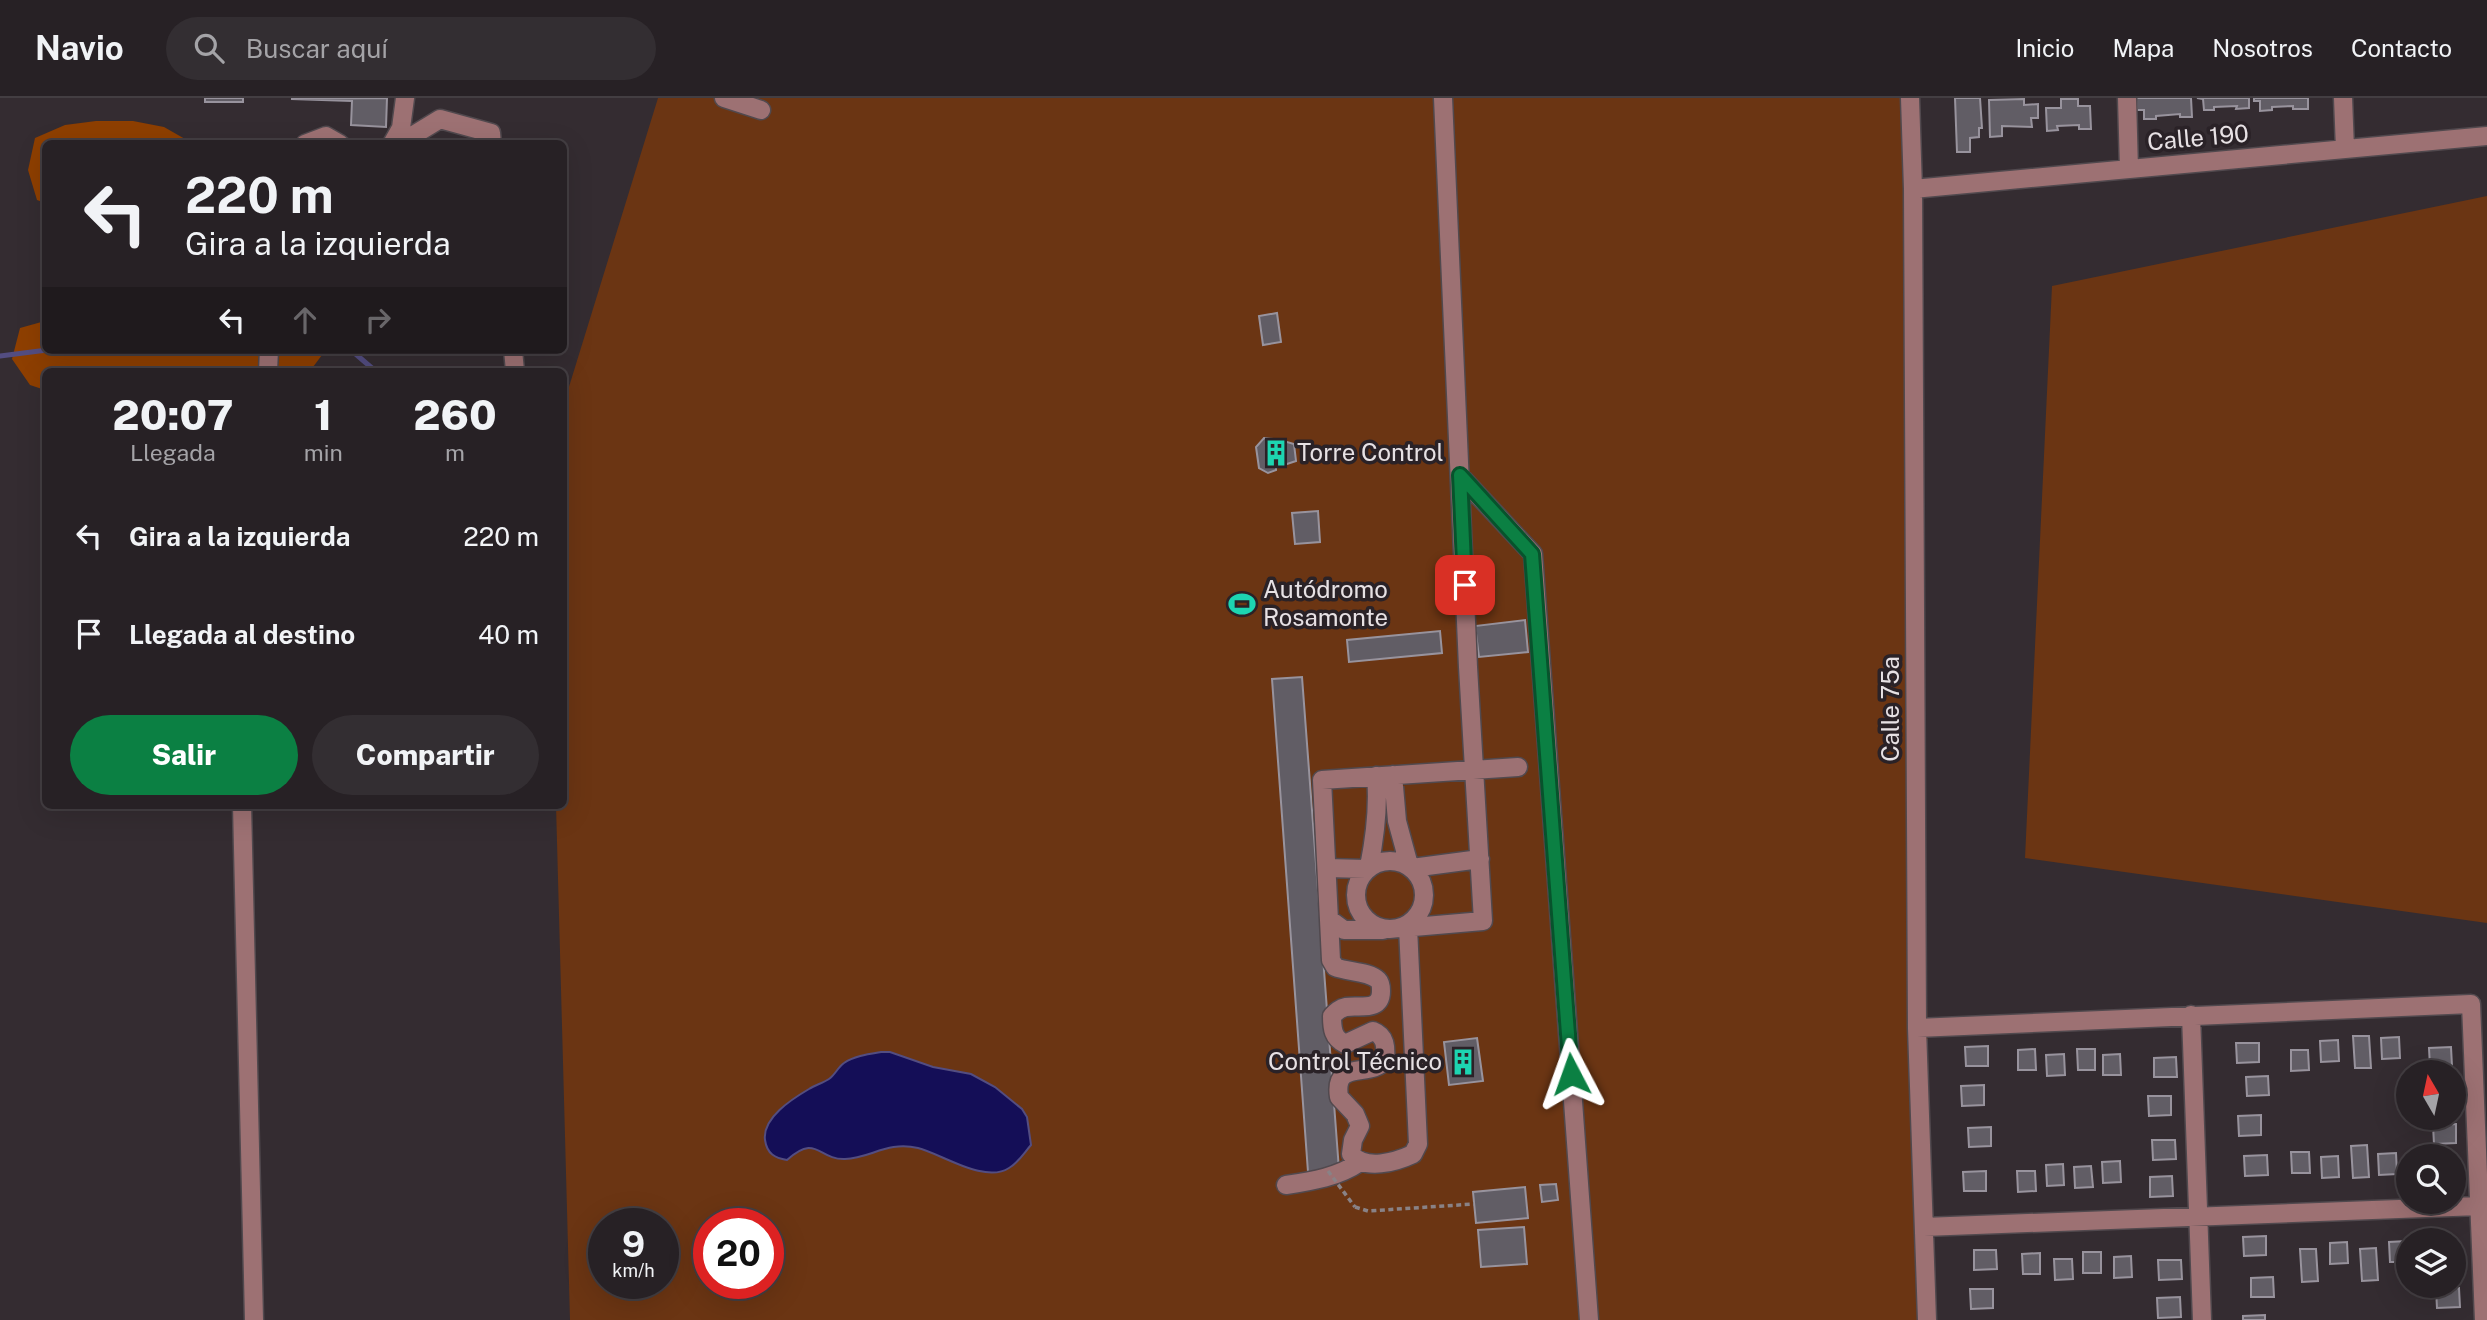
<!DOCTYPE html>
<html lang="es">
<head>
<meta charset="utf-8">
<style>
  :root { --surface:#272125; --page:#332e32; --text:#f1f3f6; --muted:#a4a3a7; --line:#433e42; --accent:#0b8043 }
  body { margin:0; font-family:"Public Sans",sans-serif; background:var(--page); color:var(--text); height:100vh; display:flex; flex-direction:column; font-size:26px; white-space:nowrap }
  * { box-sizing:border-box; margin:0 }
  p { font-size:23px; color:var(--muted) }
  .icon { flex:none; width:38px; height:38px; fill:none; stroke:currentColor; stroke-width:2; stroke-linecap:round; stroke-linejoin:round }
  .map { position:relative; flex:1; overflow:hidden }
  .sheet { position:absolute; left:42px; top:270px; width:525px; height:441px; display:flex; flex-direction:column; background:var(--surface); border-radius:10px; box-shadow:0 7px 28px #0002,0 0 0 2px var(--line) }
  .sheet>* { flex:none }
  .hud { position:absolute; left:42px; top:42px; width:525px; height:214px; border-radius:10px; box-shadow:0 7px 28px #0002,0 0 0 2px var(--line); background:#272125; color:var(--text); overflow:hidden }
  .needle { width:46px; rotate:351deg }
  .fabs { position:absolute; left:2396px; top:962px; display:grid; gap:14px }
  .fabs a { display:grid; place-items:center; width:70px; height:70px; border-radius:50%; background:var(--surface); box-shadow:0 7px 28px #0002,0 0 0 2px var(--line); font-size:35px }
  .speed { position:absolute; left:588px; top:1110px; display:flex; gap:14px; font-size:35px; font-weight:700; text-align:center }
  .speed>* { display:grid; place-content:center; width:91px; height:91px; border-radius:50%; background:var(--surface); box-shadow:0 7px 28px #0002,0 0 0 2px var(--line); line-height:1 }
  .speed small { font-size:18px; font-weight:400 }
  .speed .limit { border:10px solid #d22; background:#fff; color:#111 }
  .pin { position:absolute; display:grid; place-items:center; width:60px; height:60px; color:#fff; margin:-30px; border-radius:14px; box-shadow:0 4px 10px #0006 }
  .me { position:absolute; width:77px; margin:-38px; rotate:356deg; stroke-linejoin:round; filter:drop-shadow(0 0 5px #0008) }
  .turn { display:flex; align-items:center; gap:24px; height:147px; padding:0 28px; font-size:32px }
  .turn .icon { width:91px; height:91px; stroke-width:2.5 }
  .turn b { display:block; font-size:49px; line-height:60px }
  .lanes { display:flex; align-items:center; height:66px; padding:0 28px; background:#0003; justify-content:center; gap:35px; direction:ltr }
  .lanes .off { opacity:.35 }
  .eta { display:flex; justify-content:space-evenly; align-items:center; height:119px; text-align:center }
  .eta b { font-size:42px; font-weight:800; line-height:49px }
  .button { display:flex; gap:14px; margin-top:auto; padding:14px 28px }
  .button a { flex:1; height:80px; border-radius:42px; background:var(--accent); color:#fff; font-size:28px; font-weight:800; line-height:80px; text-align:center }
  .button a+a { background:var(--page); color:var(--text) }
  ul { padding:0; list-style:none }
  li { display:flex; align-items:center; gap:21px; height:98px; padding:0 28px }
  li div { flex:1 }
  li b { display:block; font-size:26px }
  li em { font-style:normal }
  header { display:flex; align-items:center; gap:42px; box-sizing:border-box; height:98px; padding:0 35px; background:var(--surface); border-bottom:2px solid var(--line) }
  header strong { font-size:33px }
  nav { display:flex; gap:38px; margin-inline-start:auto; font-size:24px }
  .search { width:490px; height:63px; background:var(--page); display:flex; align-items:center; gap:18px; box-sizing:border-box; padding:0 24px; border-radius:38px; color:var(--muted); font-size:26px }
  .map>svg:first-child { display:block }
  .green { fill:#6b3513; fill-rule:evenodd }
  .forest { fill:#8e3f00 }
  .water { fill:#140e57; stroke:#534d81; stroke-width:2 }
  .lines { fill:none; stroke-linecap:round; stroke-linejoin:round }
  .stream { stroke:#534d81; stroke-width:5 }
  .building { fill:#615d65; stroke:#98939d; stroke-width:2 }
  .minor-casing { stroke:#51494e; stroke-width:21 }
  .path { stroke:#898286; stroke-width:3.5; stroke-dasharray:5 3.5; stroke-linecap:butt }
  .minor { stroke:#9d7173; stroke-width:18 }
  .path-bridge { stroke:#898286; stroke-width:3.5; stroke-dasharray:5 3.5; stroke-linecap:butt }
  .route-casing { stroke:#07532c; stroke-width:18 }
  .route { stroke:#0b8043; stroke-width:12 }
  .labels { text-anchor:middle; stroke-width:7; stroke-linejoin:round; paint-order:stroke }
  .street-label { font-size:24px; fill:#e7e1e4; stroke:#2a2227 }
  .poi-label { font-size:24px; fill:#e7e1e4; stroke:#2a2227; text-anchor:start }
</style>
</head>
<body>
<header>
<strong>Navio</strong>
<div class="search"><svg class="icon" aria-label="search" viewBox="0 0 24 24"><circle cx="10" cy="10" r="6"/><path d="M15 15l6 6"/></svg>Buscar aquí</div>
<nav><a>Inicio</a><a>Mapa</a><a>Nosotros</a><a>Contacto</a></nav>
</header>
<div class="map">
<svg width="2487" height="1222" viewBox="0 0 2487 1222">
  <rect width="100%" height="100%" fill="#342c31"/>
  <path class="green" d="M 658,0 L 1910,0 L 1933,1222 L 570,1222 L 556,707 L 564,707 L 564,305 ZM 604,1125 L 663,1125 L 663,1185 L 604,1185 ZM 709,1125 L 768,1125 L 768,1185 L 709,1185 Z
    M 2487,98 L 2487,825 L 2025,760 L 2052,188 Z"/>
  <path class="forest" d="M 96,23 L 133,23 L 164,29 L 192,45 L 46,46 L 45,105 L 37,102 L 28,72 L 35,40 L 65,27 Z
    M 45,223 L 46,252 L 325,253 L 310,273 L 181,271 L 175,273 L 46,273 L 45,292 L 30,287 L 12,261 L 20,230 Z"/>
  <path class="water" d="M 881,954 L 890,954 L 933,969 L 971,976 L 995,989 L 1022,1011 L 1027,1019 L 1031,1047 C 1024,1055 1018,1065 1009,1070 C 985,1086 942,1056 918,1050 C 887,1043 871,1060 845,1061 C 818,1062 817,1035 787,1062 C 775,1060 767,1056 765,1042 C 762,1020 792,1001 809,991 C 815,987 823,985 829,981 C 835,977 838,969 844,965 C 854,958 869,956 881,954 Z"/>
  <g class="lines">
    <path class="stream" d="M 351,252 L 373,271 L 383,273
      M 0,258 L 47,252"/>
  </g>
  <path class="building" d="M 205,0 L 243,0 L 243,4 L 205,4 Z
    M 387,0 L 386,29 L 351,27 L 352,3 L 291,1 Z
    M 1955,0 L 1980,0 L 1982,30 L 1979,30 L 1979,39 L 1970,40 L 1970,54 L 1957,54 Z
    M 2136,0 L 2191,0 L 2192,19 L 2180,19 L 2180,16 L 2156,18 L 2156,21 L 2144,21 L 2144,12 L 2137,12 Z
    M 2197,0 L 2249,0 L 2249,10 L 2236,11 L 2237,8 L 2214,9 L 2214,12 L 2204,12 L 2203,1 Z
    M 2254,0 L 2308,0 L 2308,11 L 2293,11 L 2293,8 L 2272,9 L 2272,12 L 2260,13 L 2260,3 L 2254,3 Z
    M 2024,1 L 2024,7 L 2038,6 L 2038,20 L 2031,20 L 2032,29 L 2002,28 L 2002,38 L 1990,39 L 1989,2 Z
    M 2061,1 L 2078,1 L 2078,8 L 2090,8 L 2091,31 L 2079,31 L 2079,27 L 2057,28 L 2058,32 L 2047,33 L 2046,10 L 2061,10 Z
    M 1277,215 L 1281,244 L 1263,247 L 1259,218 Z
    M 1264,340 L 1273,341 L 1279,348 L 1280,342 L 1294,346 L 1296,363 L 1284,367 L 1282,361 L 1276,363 L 1276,372 L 1268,375 L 1259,370 L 1256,349 Z
    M 1318,413 L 1320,444 L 1295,446 L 1292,415 Z
    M 1525,522 L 1528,554 L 1479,559 L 1475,528 Z
    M 1440,533 L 1442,555 L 1349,564 L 1347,542 Z
    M 1302,579 L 1339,1072 L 1308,1074 L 1272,581 Z
    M 2353,938 L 2369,938 L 2371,970 L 2355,970 Z
    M 2399,939 L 2400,960 L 2382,961 L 2381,940 Z
    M 1477,940 L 1483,983 L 1449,987 L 1444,944 Z
    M 2338,942 L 2339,963 L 2321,964 L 2320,943 Z
    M 2236,945 L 2259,945 L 2259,964 L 2237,965 Z
    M 1988,948 L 1988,968 L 1966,968 L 1965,949 Z
    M 2451,949 L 2452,968 L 2430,969 L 2429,950 Z
    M 2035,951 L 2036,972 L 2018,972 L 2018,952 Z
    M 2077,951 L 2095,951 L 2095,972 L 2078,972 Z
    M 2291,952 L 2308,952 L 2309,972 L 2291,973 Z
    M 2064,956 L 2065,977 L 2047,978 L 2046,957 Z
    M 2120,956 L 2121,977 L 2103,977 L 2103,957 Z
    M 2176,959 L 2177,979 L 2154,979 L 2154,960 Z
    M 2268,978 L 2269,997 L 2247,998 L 2246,979 Z
    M 1984,987 L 1984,1007 L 1962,1008 L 1961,988 Z
    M 2148,998 L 2171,998 L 2171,1017 L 2149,1018 Z
    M 2261,1017 L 2261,1037 L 2239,1038 L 2238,1018 Z
    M 2456,1026 L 2456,1045 L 2434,1046 L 2433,1027 Z
    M 1991,1029 L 1991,1048 L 1969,1049 L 1968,1030 Z
    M 2152,1042 L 2175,1042 L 2176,1061 L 2153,1062 Z
    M 2367,1047 L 2369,1079 L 2353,1080 L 2351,1048 Z
    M 2291,1054 L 2309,1054 L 2310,1075 L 2292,1075 Z
    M 2396,1055 L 2397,1076 L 2379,1077 L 2378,1056 Z
    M 2267,1057 L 2268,1077 L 2245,1078 L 2244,1058 Z
    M 2338,1058 L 2339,1079 L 2322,1080 L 2321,1059 Z
    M 2120,1063 L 2121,1084 L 2103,1085 L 2102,1064 Z
    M 2063,1066 L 2064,1087 L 2047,1088 L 2046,1067 Z
    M 2091,1068 L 2093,1089 L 2075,1090 L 2074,1069 Z
    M 1986,1073 L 1986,1093 L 1964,1093 L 1963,1074 Z
    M 2017,1073 L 2035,1073 L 2036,1093 L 2018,1094 Z
    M 2172,1078 L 2173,1098 L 2150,1099 L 2150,1079 Z
    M 1556,1086 L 1558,1102 L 1542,1104 L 1540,1087 Z
    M 1525,1089 L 1528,1120 L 1476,1125 L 1473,1094 Z
    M 1524,1129 L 1527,1166 L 1481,1169 L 1478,1132 Z
    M 2266,1138 L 2266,1157 L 2244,1158 L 2243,1139 Z
    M 2407,1143 L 2408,1164 L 2390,1164 L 2389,1144 Z
    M 2347,1144 L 2348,1165 L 2330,1166 L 2330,1145 Z
    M 2376,1150 L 2378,1182 L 2362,1183 L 2360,1151 Z
    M 2300,1151 L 2316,1151 L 2318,1183 L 2302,1184 Z
    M 1974,1152 L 1996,1152 L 1997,1171 L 1974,1172 Z
    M 2083,1154 L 2101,1154 L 2101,1175 L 2083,1175 Z
    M 2040,1155 L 2040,1176 L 2023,1176 L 2022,1156 Z
    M 2131,1158 L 2132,1179 L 2114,1180 L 2114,1159 Z
    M 2054,1161 L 2072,1161 L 2073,1181 L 2055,1182 Z
    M 2158,1162 L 2181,1162 L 2182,1181 L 2159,1182 Z
    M 2273,1179 L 2274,1199 L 2251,1199 L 2251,1180 Z
    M 2459,1190 L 2460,1209 L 2437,1210 L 2436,1191 Z
    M 1970,1191 L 1993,1191 L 1993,1210 L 1971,1211 Z
    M 2180,1199 L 2181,1219 L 2158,1220 L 2157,1200 Z
    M 2265,1217 L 2265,1222 L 2243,1222 L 2243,1218 Z"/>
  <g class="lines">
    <g class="minor-casing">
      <path id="minor" d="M 724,0 L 761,12
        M 1910,0 L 1913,91 L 1917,930 L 1927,1222
        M 2127,0 L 2129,71
        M 2343,0 L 2345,51
        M 305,46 L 326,38 L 340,46
        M 392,46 L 401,30 L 405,0
        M 399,46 L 440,21 L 491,35 L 492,46
        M 1913,91 L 2487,38
        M 513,252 L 515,273
        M 268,273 L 269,252
        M 1460,378 L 1533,456 L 1589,1222
        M 1393,677 L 1397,723 L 1409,767
        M 242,707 L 254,1222
        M1356 797a34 34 0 1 1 68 0a34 34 0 1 1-68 0Z
        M 1369,769 C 1375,739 1379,709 1376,678
        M 1327,770 L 1366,771
        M 1412,770 L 1480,761
        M 1329,821 L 1344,832 L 1383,832
        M 1408,829 L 1418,1046 L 1413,1056 C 1396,1064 1365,1073 1351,1056 L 1353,1042 L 1360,1028 L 1355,1016 L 1339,999 C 1333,960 1371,981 1385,962 C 1386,949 1386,938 1373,933 L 1345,946 C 1333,940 1332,931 1332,918 C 1336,914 1340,910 1346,909 C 1360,907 1381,914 1381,893 C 1381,889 1381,885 1378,882 C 1369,873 1347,874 1335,869 L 1331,862 L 1322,682 L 1518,669
        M 1402,830 L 1483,823 L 1468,569 L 1443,0
        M 2191,917 L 2202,1222
        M 1917,930 L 2471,906 L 2484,1222
        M 1286,1087 C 1313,1083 1338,1079 1360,1064
        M 1924,1129 L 2479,1108"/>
    </g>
    <path class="path" d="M 1355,1109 L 1368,1113 L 1474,1106"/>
    <use href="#minor" class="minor"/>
    <path class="path-bridge" d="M 1328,1073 L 1355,1109"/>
  </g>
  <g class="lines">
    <g class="route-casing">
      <path id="route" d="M 1465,487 L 1460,377 L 1532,456 L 1571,976"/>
    </g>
    <use href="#route" class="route"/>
  </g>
  <defs>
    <g id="building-bare" transform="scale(2.1)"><path d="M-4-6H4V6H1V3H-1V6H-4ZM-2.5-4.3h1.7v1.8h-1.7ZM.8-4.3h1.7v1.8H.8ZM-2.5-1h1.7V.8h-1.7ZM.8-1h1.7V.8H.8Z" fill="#1dd5b1" stroke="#2a2227" stroke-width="2.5" paint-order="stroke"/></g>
    <g id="stadium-bare" transform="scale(2.1)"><path d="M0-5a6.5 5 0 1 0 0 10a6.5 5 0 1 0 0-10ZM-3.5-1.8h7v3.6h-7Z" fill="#1dd5b1" stroke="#2a2227" stroke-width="2.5" paint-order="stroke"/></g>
  </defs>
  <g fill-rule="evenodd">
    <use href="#building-bare" x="1276" y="355"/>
    <use href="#stadium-bare" x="1242" y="506"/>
    <use href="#building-bare" x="1463" y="964"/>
  </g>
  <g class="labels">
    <g class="street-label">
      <text transform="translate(2198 40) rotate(-5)" y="8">Calle 190</text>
      <text transform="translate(1891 611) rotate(-90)" y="8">Calle 75a</text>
    </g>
    <g class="poi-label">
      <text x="1297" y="363">Torre Control</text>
      <text x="1263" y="500">Autódromo<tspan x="1263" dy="28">Rosamonte</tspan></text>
      <text x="1442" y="972" text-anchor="end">Control Técnico</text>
    </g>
  </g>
</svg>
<div class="fabs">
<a><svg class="needle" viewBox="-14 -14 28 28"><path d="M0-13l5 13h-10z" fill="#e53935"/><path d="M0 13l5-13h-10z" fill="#a4a3a7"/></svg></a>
<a><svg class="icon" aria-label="search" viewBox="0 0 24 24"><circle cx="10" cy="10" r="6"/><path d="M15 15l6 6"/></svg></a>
<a><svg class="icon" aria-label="layers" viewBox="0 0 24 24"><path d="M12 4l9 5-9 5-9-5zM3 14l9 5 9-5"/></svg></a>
</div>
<div class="speed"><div>9<small>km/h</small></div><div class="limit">20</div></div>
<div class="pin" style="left:1465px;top:487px;background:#d93025"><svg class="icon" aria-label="arrive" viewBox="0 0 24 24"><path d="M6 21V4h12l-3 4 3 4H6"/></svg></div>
<svg class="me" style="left:1571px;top:976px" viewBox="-20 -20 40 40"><path d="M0-17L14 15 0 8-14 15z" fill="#0b8043" stroke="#fff" stroke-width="4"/></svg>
<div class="hud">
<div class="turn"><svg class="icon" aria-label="left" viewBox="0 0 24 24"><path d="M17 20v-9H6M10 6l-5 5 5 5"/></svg><div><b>220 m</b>Gira a la izquierda</div></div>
<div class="lanes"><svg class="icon" aria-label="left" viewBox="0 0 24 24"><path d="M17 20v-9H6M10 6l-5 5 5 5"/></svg><svg class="icon off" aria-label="ahead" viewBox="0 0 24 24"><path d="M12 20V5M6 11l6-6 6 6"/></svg><svg class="icon off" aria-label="right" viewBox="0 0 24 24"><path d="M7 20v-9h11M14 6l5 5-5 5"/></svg></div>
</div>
<section class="sheet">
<div class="eta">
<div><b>20:07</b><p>Llegada</p></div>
<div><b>1</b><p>min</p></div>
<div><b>260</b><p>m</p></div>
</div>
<ul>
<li><svg class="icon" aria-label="left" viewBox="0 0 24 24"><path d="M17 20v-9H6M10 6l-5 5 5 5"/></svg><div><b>Gira a la izquierda</b></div><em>220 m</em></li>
<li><svg class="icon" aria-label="arrive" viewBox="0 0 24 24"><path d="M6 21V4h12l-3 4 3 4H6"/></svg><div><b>Llegada al destino</b></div><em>40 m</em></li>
</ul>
<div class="button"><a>Salir</a><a>Compartir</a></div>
</section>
</div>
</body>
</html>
